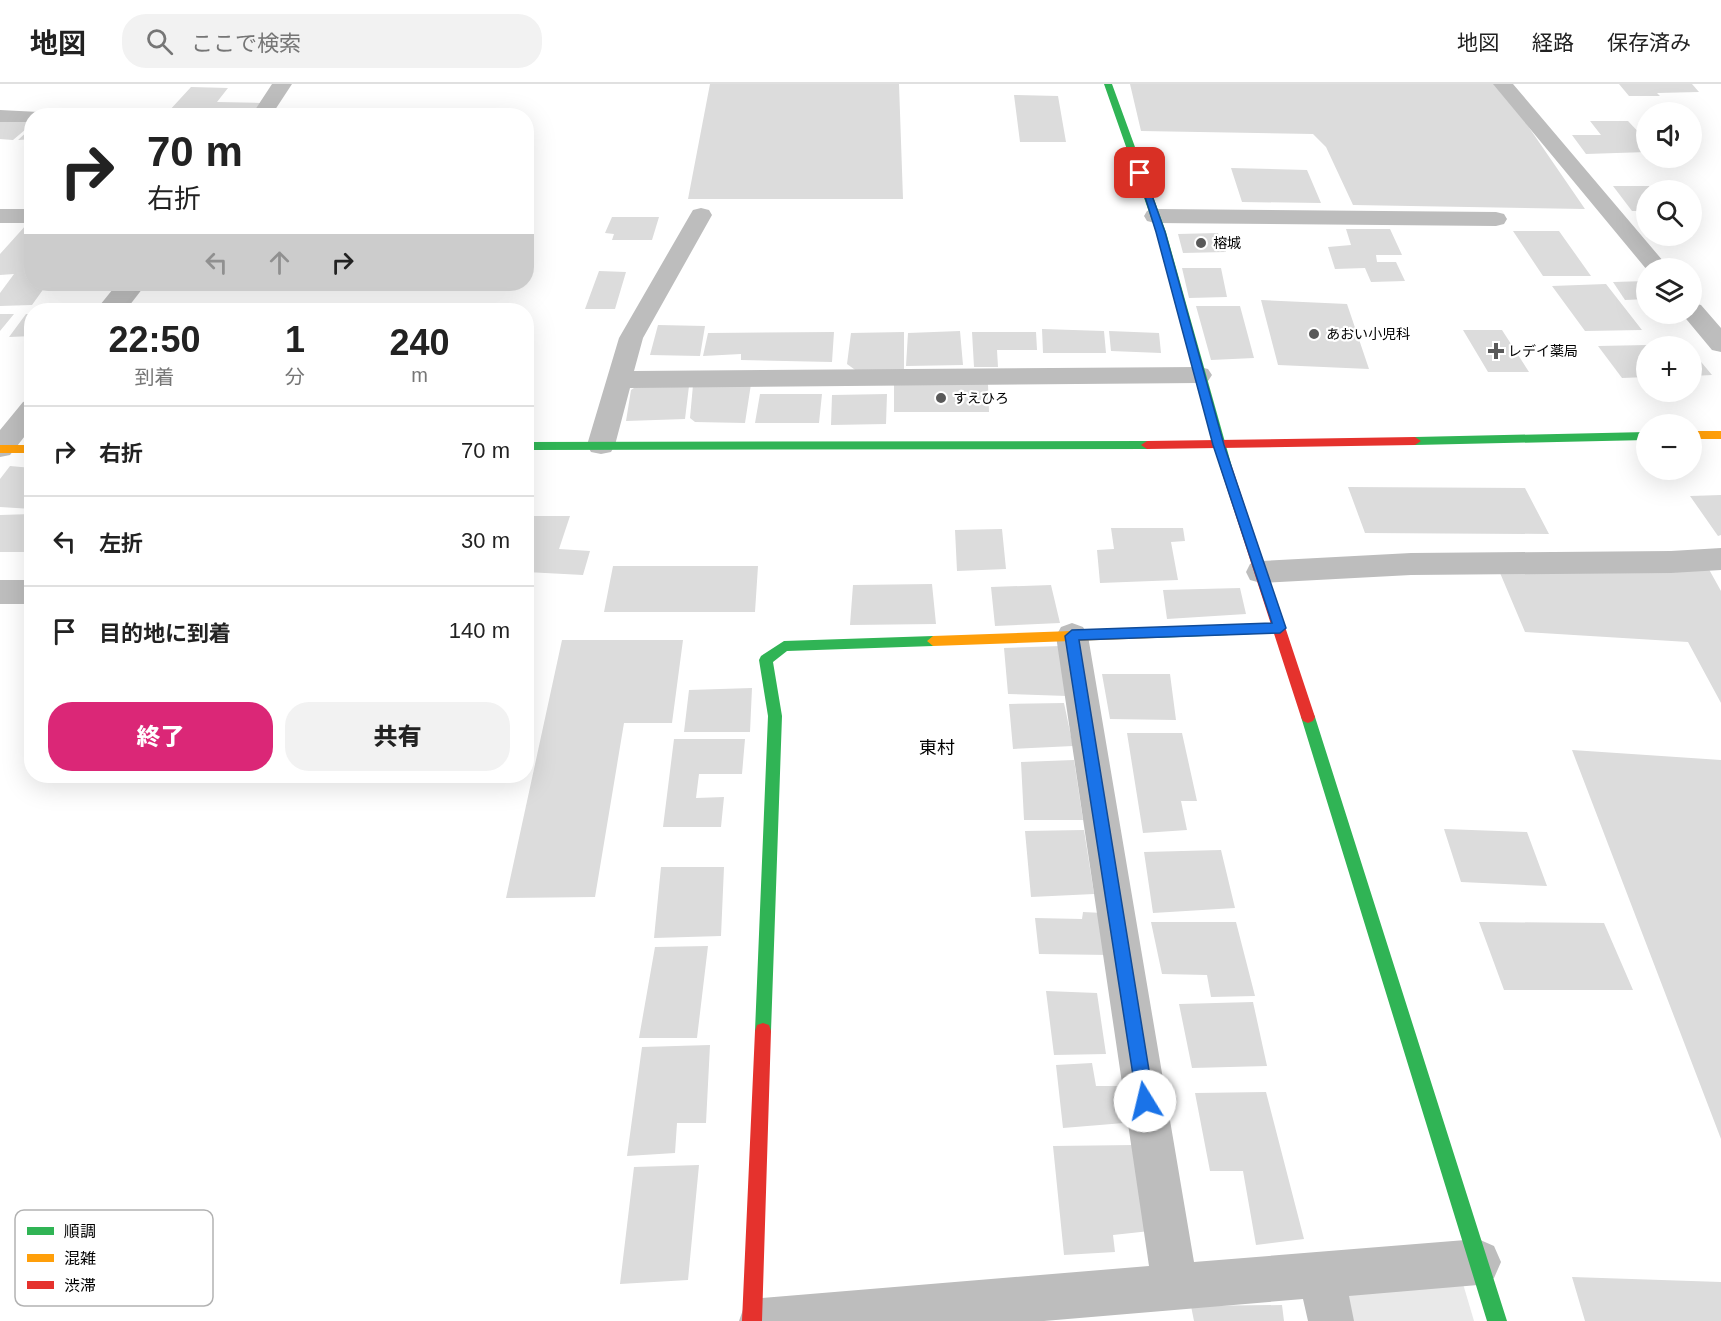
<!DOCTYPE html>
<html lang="ja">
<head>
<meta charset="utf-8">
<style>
  :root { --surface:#fff; --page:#f2f2f2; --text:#222; --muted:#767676; --line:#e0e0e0; --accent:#db2777 }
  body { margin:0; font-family:Helvetica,"Noto Sans JP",sans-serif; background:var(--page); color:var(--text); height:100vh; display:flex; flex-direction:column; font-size:22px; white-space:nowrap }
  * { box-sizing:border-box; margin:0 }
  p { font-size:20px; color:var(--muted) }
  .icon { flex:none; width:33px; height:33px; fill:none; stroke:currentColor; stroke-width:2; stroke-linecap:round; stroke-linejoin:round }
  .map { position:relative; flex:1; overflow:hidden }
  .side { position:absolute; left:24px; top:219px; width:510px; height:480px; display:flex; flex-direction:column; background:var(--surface); border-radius:24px; box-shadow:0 6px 24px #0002 }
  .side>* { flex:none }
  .banner { position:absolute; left:24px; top:24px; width:510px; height:183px; border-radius:24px; box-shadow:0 6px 24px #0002; background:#fff; color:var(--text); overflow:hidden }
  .fabs { position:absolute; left:1636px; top:18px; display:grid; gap:12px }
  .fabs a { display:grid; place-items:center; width:66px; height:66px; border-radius:50%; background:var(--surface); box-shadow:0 6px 24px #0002; font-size:30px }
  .pin { position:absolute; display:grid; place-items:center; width:51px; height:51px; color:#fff; margin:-26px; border-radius:12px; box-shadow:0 3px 9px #0006 }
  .me { position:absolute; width:66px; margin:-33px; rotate:351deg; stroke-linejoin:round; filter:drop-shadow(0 0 4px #0008) }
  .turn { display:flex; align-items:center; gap:21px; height:126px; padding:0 24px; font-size:27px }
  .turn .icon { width:78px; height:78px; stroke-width:2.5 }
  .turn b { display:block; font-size:42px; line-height:51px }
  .lanes { display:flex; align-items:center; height:57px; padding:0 24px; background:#0003; justify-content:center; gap:30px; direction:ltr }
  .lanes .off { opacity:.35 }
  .eta { display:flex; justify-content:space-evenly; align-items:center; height:102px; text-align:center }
  .eta b { font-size:36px; font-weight:800; line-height:42px }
  .button { display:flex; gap:12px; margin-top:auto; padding:12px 24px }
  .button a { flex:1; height:69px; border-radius:24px; background:var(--accent); color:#fff; font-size:24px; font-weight:800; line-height:69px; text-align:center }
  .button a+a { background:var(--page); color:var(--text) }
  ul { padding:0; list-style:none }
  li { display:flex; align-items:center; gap:18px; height:90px; padding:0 24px; border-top:2px solid var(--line) }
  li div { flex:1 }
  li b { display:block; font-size:22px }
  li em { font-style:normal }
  header { display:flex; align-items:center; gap:36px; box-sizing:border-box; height:84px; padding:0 30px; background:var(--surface); border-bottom:2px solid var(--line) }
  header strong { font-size:28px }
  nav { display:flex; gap:33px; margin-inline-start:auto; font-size:21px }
  .search { width:420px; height:54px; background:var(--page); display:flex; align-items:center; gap:15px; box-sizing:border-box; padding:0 21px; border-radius:24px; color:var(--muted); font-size:22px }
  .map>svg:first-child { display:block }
  .green { fill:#e9e9e9 }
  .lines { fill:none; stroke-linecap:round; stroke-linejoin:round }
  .stream { fill:#bbb; fill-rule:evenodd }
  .building { fill:#dcdcdc }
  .street { fill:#bdbdbd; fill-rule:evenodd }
  .fast { fill:#30b455; fill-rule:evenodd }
  .slow { fill:#ff9f0a; fill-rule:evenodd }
  .jam { fill:#e5322d; fill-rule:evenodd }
  .route { fill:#1a73e8; stroke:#114b97; stroke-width:1.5 }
  .poi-dot { fill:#595959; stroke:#fff; stroke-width:2 }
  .labels { text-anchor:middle; stroke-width:4.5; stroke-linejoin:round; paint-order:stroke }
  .far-poi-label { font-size:14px; fill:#000; stroke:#fff; text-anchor:start }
  .quarter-label { font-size:18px; fill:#000; stroke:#fff }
  .key { fill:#fff; stroke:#b2b2b2; stroke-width:1.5 }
  .key-label { font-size:16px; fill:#000 }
</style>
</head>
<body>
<header>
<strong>地図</strong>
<div class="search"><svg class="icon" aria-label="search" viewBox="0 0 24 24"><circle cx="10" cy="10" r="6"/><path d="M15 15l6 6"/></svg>ここで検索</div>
<nav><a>地図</a><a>経路</a><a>保存済み</a></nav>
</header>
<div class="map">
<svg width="1721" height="1237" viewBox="0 0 1721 1237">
  <rect width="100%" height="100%" fill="#fff"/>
  <path class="green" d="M 1461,1193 L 1474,1237 L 1340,1237 L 1331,1201 Z"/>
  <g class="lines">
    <path class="stream" d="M 136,200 L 146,200 L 126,226 L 116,226 Z"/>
  </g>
  <path class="building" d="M 710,0 L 899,0 L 903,115 L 688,115 Z
    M 1130,0 L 1499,0 L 1585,125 L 1353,121 L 1326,63 L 1313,50 L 1141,47 Z
    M 1619,0 L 1692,0 L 1699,8 L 1657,9 L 1660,12 L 1629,12 Z
    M 191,3 L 228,4 L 217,18 L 262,19 L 254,28 L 168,28 Z
    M 1014,11 L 1058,12 L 1066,58 L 1020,58 Z
    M 1590,37 L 1628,37 L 1647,57 L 1647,68 L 1586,70 L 1572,51 L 1601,51 Z
    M 0,38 L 32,38 L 32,40 L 13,56 L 0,55 Z
    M 32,43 L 32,55 L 18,56 Z
    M 1231,84 L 1307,86 L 1321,119 L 1242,118 Z
    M 1613,102 L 1649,102 L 1653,106 L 1647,106 L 1647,127 L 1632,127 Z
    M 612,133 L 659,133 L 652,156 L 612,156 L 614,150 L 605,149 Z
    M 27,140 L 32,140 L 32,200 L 47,200 L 32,221 L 0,222 L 0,209 L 14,190 L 0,191 L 0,170 Z
    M 1346,145 L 1390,145 L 1402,171 L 1376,171 L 1377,178 L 1396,178 L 1405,197 L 1371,198 L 1365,184 L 1335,185 L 1328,163 L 1351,161 Z
    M 1513,147 L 1559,147 L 1591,192 L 1543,192 Z
    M 1218,149 L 1226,168 L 1183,169 L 1178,150 Z
    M 1182,184 L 1221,184 L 1227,213 L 1189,214 Z
    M 599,187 L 626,188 L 615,225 L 585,225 Z
    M 1647,197 L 1647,215 L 1625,216 L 1613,198 Z
    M 1606,200 L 1642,246 L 1585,247 L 1552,202 Z
    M 1261,216 L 1347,220 L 1369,285 L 1278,281 Z
    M 1196,222 L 1240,222 L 1254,274 L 1211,276 Z
    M 0,230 L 14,230 L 0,247 Z
    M 26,230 L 32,230 L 32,252 L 9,253 Z
    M 658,241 L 705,242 L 700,272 L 650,271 Z
    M 1042,245 L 1104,247 L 1106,269 L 1043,269 Z
    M 1463,246 L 1502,246 L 1529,288 L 1488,288 Z
    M 960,247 L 963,281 L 906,282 L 908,249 Z
    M 1109,247 L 1159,249 L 1161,269 L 1111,267 Z
    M 834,248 L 832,278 L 741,276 L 741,270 L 703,272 L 708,249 Z
    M 904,248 L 904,286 L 858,288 L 847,280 L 851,249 Z
    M 972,248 L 1036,248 L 1037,266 L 997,266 L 998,283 L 974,283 Z
    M 1686,259 L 1689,262 L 1648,262 L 1648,261 Z
    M 1647,261 L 1647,293 L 1622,294 L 1598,262 Z
    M 1692,267 L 1712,291 L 1692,292 Z
    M 894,299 L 988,300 L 989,328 L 894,328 Z
    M 751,300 L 745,339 L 695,338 L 690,334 L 693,301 Z
    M 637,302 L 689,302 L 685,335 L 626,337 L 631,306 Z
    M 760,310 L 822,310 L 819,339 L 755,339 Z
    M 887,310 L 886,340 L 831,341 L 832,311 Z
    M 10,382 L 32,384 L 32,425 L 0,423 L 0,395 Z
    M 1348,403 L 1525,404 L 1549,450 L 1365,449 Z
    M 1721,411 L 1721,451 L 1718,452 L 1690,412 Z
    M 32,430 L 32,468 L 0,468 L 0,431 Z
    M 526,432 L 570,432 L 559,465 L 590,467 L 583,491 L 526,488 Z
    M 1111,444 L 1183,444 L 1185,457 L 1171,458 L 1178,496 L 1100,499 L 1097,466 L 1114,465 Z
    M 1002,445 L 1006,485 L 957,487 L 955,446 Z
    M 1492,470 L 1706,480 L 1721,507 L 1721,619 L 1688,558 L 1525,548 Z
    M 613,482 L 758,482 L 755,528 L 604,528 Z
    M 932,500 L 936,540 L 850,541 L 853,501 Z
    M 1051,501 L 1060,539 L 995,542 L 991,503 Z
    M 1240,504 L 1246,530 L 1167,535 L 1163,506 Z
    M 562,556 L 683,556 L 672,639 L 624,639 L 595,813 L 506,814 Z
    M 1060,562 L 1067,612 L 1008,610 L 1004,564 Z
    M 1102,590 L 1170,590 L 1176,636 L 1110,635 Z
    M 752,604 L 750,648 L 684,648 L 689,606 Z
    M 1064,619 L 1073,662 L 1013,665 L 1009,620 Z
    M 1127,649 L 1182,649 L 1197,717 L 1181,717 L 1187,746 L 1143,749 Z
    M 674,655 L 745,655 L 742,690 L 699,690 L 696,714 L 724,713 L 721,743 L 663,743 Z
    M 1572,666 L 1721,676 L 1721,1055 Z
    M 1074,676 L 1083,736 L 1024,736 L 1021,678 Z
    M 1444,745 L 1527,748 L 1547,802 L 1461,798 Z
    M 1084,746 L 1094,810 L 1031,813 L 1025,747 Z
    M 1221,766 L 1235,824 L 1153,829 L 1144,768 Z
    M 661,783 L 724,783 L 721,852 L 654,854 Z
    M 1083,828 L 1103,829 L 1110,871 L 1039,870 L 1035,834 L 1082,835 Z
    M 1151,838 L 1236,838 L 1255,912 L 1211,913 L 1207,891 L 1162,890 Z
    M 1479,838 L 1604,839 L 1633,906 L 1504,906 Z
    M 708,862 L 697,954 L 639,954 L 655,863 Z
    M 1046,907 L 1097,909 L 1106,970 L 1054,971 Z
    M 1253,918 L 1267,982 L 1192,984 L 1179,920 Z
    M 710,961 L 706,1039 L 677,1039 L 675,1069 L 627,1072 L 642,963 Z
    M 1092,979 L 1096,1002 L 1119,1002 L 1124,1039 L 1063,1044 L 1056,981 Z
    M 1266,1008 L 1304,1155 L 1256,1161 L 1243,1087 L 1210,1087 L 1195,1009 Z
    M 1134,1061 L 1150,1147 L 1113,1151 L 1115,1168 L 1064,1171 L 1053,1062 Z
    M 699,1081 L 688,1196 L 620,1200 L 634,1083 Z
    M 1572,1193 L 1721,1198 L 1721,1237 L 1585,1237 Z
    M 1282,1221 L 1284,1237 L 1194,1237 L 1191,1222 Z"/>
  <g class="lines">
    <path class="street" d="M 272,0 L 292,0 L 271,32 L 251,32 Z
      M 1493,0 L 1513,0 L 1669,184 L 1647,186 Z
      M 0,26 L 39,28 L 42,32 L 32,32 L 32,38 L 0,38 Z
      M 701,124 L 709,126 L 712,131 L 643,254 L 634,287 L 1199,283 L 1208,285 L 1212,291 L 1208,297 L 1199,299 L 630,304 L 615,361 L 611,368 L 601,370 L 591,368 L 587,361 L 619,254 L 690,131 L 693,126 Z
      M 0,125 L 32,125 L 32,139 L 0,139 Z
      M 1155,125 L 1496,128 L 1504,130 L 1507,135 L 1504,140 L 1496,142 L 1155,139 L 1147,137 L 1144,132 L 1147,127 Z
      M 117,200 L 141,200 L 120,226 L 96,226 Z
      M 1692,219 L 1701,221 L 1721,244 L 1721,268 L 1712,266 L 1682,230 L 1692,230 Z
      M 32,315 L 32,343 L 10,371 L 0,373 L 0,346 L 23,318 Z
      M 1721,464 L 1721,486 L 1671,489 L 1411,491 L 1261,499 L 1250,496 L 1246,488 L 1250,480 L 1261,477 L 1411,469 L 1671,467 Z
      M 0,496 L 32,496 L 32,520 L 0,520 Z
      M 1072,539 L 1083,543 L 1088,552 L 1194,1178 L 1478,1155 L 1494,1162 L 1501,1178 L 1494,1194 L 1478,1201 L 1349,1212 L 1354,1237 L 1308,1237 L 1303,1215 L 1044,1237 L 739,1237 L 745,1220 L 762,1214 L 1149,1182 L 1056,552 L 1061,543 Z"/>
    <path class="fast" d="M 1104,0 L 1112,0 L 1166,148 L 1232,383 L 1230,386 L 1226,387 L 1220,383 L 1156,148 Z
      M 1647,348 L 1647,356 L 1415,361 L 1409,357 L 1415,353 Z
      M 1147,357 L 1153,361 L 1147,365 L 526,366 L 526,358 Z
      M 1280,539 L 1286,544 L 1280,549 L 1155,554 L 1149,549 L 1155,544 Z
      M 933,552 L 939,557 L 933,562 L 787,567 L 773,578 L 782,632 L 771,947 L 769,953 L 763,955 L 757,953 L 755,947 L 768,632 L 759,576 L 761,572 L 784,557 Z
      M 1308,627 L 1313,629 L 1315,633 L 1507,1237 L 1487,1237 L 1301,633 L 1303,629 Z"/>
    <path class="slow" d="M 1692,347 L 1721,347 L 1721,355 L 1692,355 Z
      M 0,361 L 32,361 L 32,369 L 0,369 Z
      M 1155,544 L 1161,549 L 1155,554 L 933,562 L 927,557 L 933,552 Z"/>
    <path class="jam" d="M 1415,353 L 1421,357 L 1415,361 L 1147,365 L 1141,361 L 1147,357 Z
      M 1226,379 L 1232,383 L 1315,633 L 1313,637 L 1308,639 L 1303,637 L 1301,633 L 1220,383 Z
      M 763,939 L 769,941 L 771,947 L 762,1237 L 742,1237 L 755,947 L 757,941 Z"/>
  </g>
  <path class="route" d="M 1137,87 L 1144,89 L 1165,148 L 1224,361 L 1286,544 L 1280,549 L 1079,556 L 1154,1017 L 1151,1023 L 1145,1026 L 1139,1023 L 1137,1017 L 1065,552 L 1072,546 L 1272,539 L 1213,361 L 1156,148 Z"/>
  <g class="poi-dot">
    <circle cx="1201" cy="159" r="6"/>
    <circle cx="1314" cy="250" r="6"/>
    <path d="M1493 258h6v6h6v6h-6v6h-6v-6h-6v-6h6z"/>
    <circle cx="941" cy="314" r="6"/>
  </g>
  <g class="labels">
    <g class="far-poi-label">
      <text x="1213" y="164">榕城</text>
      <text x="1326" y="255">あおい小児科</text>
      <text x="1508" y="272">レデイ薬局</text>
      <text x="953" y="319">すえひろ</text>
    </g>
    <g class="quarter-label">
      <text x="937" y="670">東村</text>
    </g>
  </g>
  <rect x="15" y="1126" width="198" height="96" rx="9" class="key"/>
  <rect x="27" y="1143" width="27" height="8" fill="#30b455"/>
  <rect x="27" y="1170" width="27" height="8" fill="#ff9f0a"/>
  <rect x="27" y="1197" width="27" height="8" fill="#e5322d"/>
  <g class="key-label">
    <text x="64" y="1153">順調</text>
    <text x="64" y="1180">混雑</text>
    <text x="64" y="1207">渋滞</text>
  </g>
</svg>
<div class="fabs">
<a><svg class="icon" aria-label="sound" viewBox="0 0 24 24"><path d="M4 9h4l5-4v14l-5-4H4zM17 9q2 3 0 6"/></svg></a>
<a><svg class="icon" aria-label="search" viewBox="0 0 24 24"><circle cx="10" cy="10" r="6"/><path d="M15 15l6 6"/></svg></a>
<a><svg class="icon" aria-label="layers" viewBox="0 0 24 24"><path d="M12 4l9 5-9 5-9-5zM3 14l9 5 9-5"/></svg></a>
<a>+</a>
<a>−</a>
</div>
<div class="pin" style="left:1140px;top:89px;background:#d93025"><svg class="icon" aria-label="arrive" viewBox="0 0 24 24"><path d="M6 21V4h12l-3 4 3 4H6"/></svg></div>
<svg class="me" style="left:1145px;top:1017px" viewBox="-20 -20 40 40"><circle r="19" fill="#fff"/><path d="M0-13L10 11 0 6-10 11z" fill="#1a73e8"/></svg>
<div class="banner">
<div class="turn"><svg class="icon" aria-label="right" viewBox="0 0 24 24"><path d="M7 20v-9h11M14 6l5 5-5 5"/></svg><div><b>70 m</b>右折</div></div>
<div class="lanes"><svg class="icon off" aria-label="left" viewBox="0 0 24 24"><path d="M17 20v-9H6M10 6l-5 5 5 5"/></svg><svg class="icon off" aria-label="ahead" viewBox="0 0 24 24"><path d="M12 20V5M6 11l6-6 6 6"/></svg><svg class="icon" aria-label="right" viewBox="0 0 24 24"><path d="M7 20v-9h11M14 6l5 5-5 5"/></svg></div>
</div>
<section class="side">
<div class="eta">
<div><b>22:50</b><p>到着</p></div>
<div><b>1</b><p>分</p></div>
<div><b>240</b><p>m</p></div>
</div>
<ul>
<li><svg class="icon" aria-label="right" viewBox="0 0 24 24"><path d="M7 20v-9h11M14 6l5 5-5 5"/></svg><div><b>右折</b></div><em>70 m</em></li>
<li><svg class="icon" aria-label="left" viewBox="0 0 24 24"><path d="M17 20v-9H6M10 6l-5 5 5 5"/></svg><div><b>左折</b></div><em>30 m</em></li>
<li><svg class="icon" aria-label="arrive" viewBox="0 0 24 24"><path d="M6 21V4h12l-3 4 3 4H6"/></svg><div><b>目的地に到着</b></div><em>140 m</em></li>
</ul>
<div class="button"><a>終了</a><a>共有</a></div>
</section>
</div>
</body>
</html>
